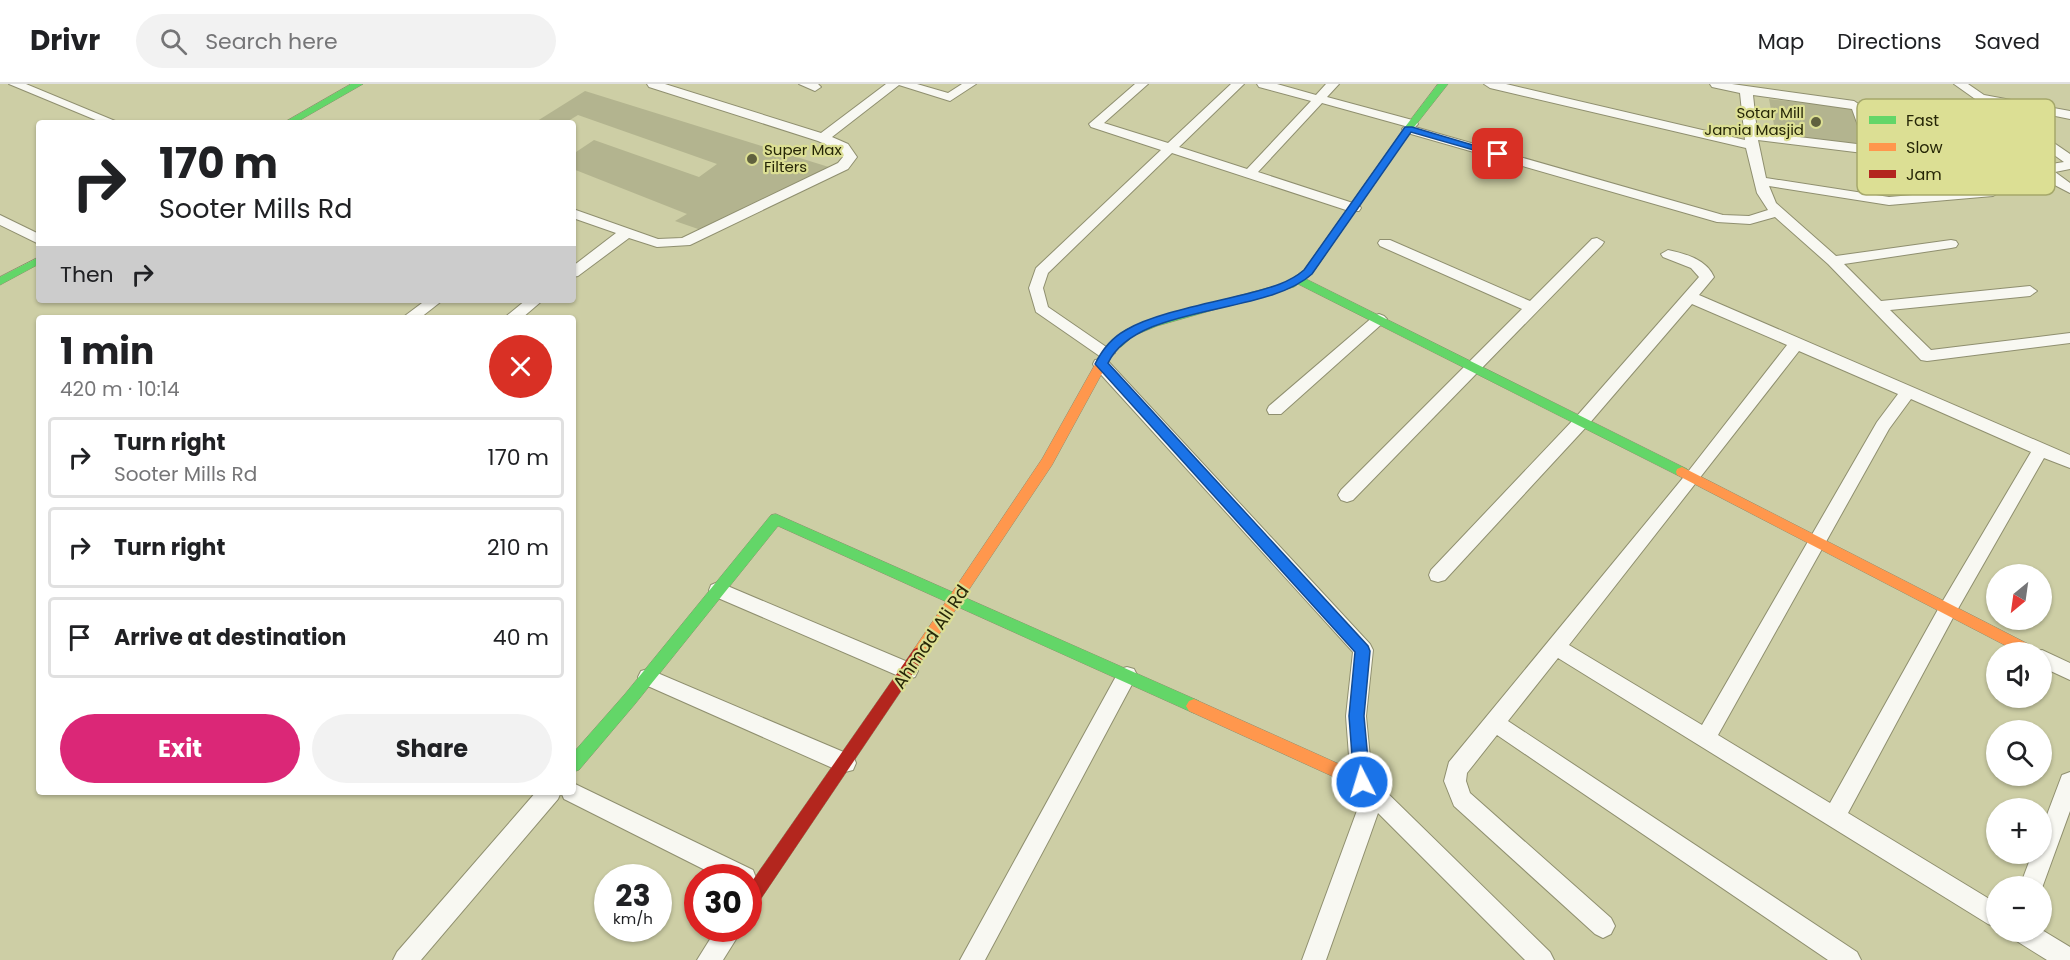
<!DOCTYPE html>
<html lang="en">
<head>
<meta charset="utf-8">
<style>
  :root { --surface:#fff; --page:#f2f2f2; --text:#202124; --muted:#757577; --line:#e0e0e0; --accent:#db2777 }
  body { margin:0; font-family:Poppins,sans-serif; background:var(--page); color:var(--text); height:100vh; display:flex; flex-direction:column; font-size:22px; white-space:nowrap }
  * { box-sizing:border-box; margin:0 }
  p { font-size:20px; color:var(--muted) }
  .icon { flex:none; width:33px; height:33px; fill:none; stroke:currentColor; stroke-width:2; stroke-linecap:round; stroke-linejoin:round }
  .map { position:relative; flex:1; overflow:hidden }
  .side { position:absolute; left:36px; top:231px; width:540px; height:480px; display:flex; flex-direction:column; background:var(--surface); border-radius:6px; box-shadow:0 2px 4px #0004 }
  .side>* { flex:none }
  .banner { position:absolute; left:36px; top:36px; width:540px; height:183px; border-radius:6px; box-shadow:0 2px 4px #0004; background:#fff; color:var(--text); overflow:hidden }
  .needle { width:39px; rotate:209deg }
  .fabs { position:absolute; left:1986px; top:480px; display:grid; gap:12px }
  .fabs a { display:grid; place-items:center; width:66px; height:66px; border-radius:50%; background:var(--surface); box-shadow:0 2px 4px #0004; font-size:30px }
  .speed { position:absolute; left:594px; top:780px; display:flex; gap:12px; font-size:30px; font-weight:700; text-align:center }
  .speed>* { display:grid; place-content:center; width:78px; height:78px; border-radius:50%; background:var(--surface); box-shadow:0 2px 4px #0004; line-height:1 }
  .speed small { font-size:15px; font-weight:400 }
  .speed .limit { border:9px solid #d22; background:#fff; color:#111 }
  .pin { position:absolute; display:grid; place-items:center; width:51px; height:51px; color:#fff; margin:-26px; border-radius:12px; box-shadow:0 3px 9px #0006 }
  .me { position:absolute; width:66px; margin:-33px; rotate:355deg; stroke-linejoin:round; filter:drop-shadow(0 0 4px #0008) }
  .turn { display:flex; align-items:center; gap:21px; height:126px; padding:0 24px; font-size:27px }
  .turn .icon { width:78px; height:78px; stroke-width:2.5 }
  .turn b { display:block; font-size:42px; line-height:51px }
  .then { display:flex; align-items:center; height:57px; padding:0 24px; background:#0003; gap:12px; font-size:22px }
  .round { display:grid; place-items:center; flex:none; width:63px; height:63px; border-radius:32px; background:var(--page) }
  .headline { display:flex; align-items:center; justify-content:space-between; height:102px; padding:0 24px }
  h1 { font-size:36px; font-weight:700; line-height:45px }
  .button { display:flex; gap:12px; margin-top:auto; padding:12px 24px }
  .button a { flex:1; height:69px; border-radius:36px; background:var(--accent); color:#fff; font-size:24px; font-weight:700; line-height:69px; text-align:center }
  .button a+a { background:var(--page); color:var(--text) }
  ul { padding:0; list-style:none }
  li { display:flex; align-items:center; gap:18px; height:81px; margin:0 12px 9px; padding:0 12px; border:3px solid var(--line); border-radius:6px }
  li div { flex:1 }
  li b { display:block; font-size:22px }
  li em { font-style:normal }
  header { display:flex; align-items:center; gap:36px; box-sizing:border-box; height:84px; padding:0 30px; background:var(--surface); border-bottom:2px solid var(--line) }
  header strong { font-size:28px }
  nav { display:flex; gap:33px; margin-inline-start:auto; font-size:21px }
  .search { width:420px; height:54px; background:var(--page); display:flex; align-items:center; gap:15px; box-sizing:border-box; padding:0 21px; border-radius:33px; color:var(--muted); font-size:22px }
  .map>svg:first-child { display:block }
  .building { fill:#b3b48f }
  .lines { fill:none; stroke-linecap:round; stroke-linejoin:round }
  .street-casing { stroke:#8f8f6f; stroke-width:2 }
  .fast-casing { stroke:#8f8f6f; stroke-width:1 }
  .slow-casing { stroke:#8f8f6f; stroke-width:1 }
  .jam-casing { stroke:#8f8f6f; stroke-width:1 }
  .street { fill:#f8f8f2; fill-rule:evenodd }
  .fast { fill:#63d668; fill-rule:evenodd }
  .slow { fill:#ff974d; fill-rule:evenodd }
  .jam { fill:#b3261e; fill-rule:evenodd }
  .route { fill:#1a73e8; stroke:#114b97; stroke-width:1.5 }
  .poi-dot { fill:#60613e; stroke:#dcdf94; stroke-width:2 }
  .labels { text-anchor:middle; stroke-width:4.5; stroke-linejoin:round; paint-order:stroke }
  .far-poi-label { font-size:15px; fill:#262607; stroke:#dcdf94; text-anchor:end }
  .street-label { font-size:18px; fill:#262607; stroke:#dcdf94 }
  .key { fill:#dcdf94; stroke:#a5a86a; stroke-width:1.5 }
  .key-label { font-size:16px; fill:#262607 }
</style>
</head>
<body>
<header>
<strong>Drivr</strong>
<div class="search"><svg class="icon" aria-label="search" viewBox="0 0 24 24"><circle cx="10" cy="10" r="6"/><path d="M15 15l6 6"/></svg>Search here</div>
<nav><a>Map</a><a>Directions</a><a>Saved</a></nav>
</header>
<div class="map">
<svg width="2070" height="876" viewBox="0 0 2070 876">
  <rect width="100%" height="100%" fill="#cdcea5"/>
  <path class="building" d="M 585,7 L 832,84 L 701,146 L 675,137 L 687,130 L 573,85 L 573,70 L 594,56 L 699,93 L 717,80 L 578,31 L 565,39 L 534,39 Z
    M 1769,15 L 1855,24 L 1865,63 L 1776,51 Z"/>
  <g class="lines">
    <g class="street-casing">
      <path id="street" d="M 9,0 L 26,0 L 120,39 L 103,39 Z
        M 647,0 L 665,0 L 821,49 L 886,0 L 917,0 L 948,9 L 962,0 L 976,0 L 950,17 L 899,1 L 832,53 L 848,60 L 857,73 L 848,85 L 690,161 L 657,163 L 629,154 L 578,192 L 573,193 L 573,182 L 616,149 L 573,134 L 573,125 L 658,155 L 682,154 L 838,79 L 843,73 L 838,66 L 818,57 L 649,3 Z
        M 799,0 L 818,0 L 821,3 L 815,7 Z
        M 1135,0 L 1148,0 L 1104,39 L 1168,59 L 1231,0 L 1244,0 L 1179,63 L 1247,85 L 1311,17 L 1259,3 L 1257,0 L 1277,0 L 1316,11 L 1326,0 L 1339,0 L 1327,13 L 1416,37 L 1418,40 L 1415,43 L 1723,131 L 1749,132 L 1768,126 L 1757,109 L 1746,64 L 1490,4 L 1484,0 L 1506,0 L 1745,56 L 1740,9 L 1712,3 L 1710,0 L 1732,0 L 1854,17 L 1863,23 L 1878,63 L 2001,78 L 2008,82 L 2001,86 L 1758,56 L 1766,94 L 1889,113 L 1993,104 L 2000,108 L 1993,112 L 1889,121 L 1769,102 L 1776,119 L 1836,172 L 1951,156 L 1956,157 L 1958,160 L 1956,163 L 1951,164 L 1844,180 L 1881,217 L 2030,202 L 2037,207 L 2030,212 L 1890,226 L 1931,266 L 2070,249 L 2070,259 L 1927,277 L 1921,276 L 1828,180 L 1775,133 L 1750,140 L 1717,138 L 1404,48 L 1402,45 L 1405,42 L 1322,19 L 1258,88 L 1359,121 L 1361,124 L 1359,127 L 1349,127 L 1172,69 L 1048,189 L 1043,204 L 1048,223 L 1115,269 L 1107,274 L 1101,273 L 1036,228 L 1029,204 L 1036,184 L 1161,66 L 1091,43 L 1089,40 ZM 1753,11 L 1852,25 L 1865,61 L 1757,48 Z
        M 1954,0 L 1968,0 L 1984,11 L 2070,27 L 2070,35 L 1997,20 L 2070,70 L 2070,85 L 2055,88 L 2070,99 L 2070,109 L 2047,97 L 2041,88 L 2045,81 L 2064,78 Z
        M 0,131 L 39,150 L 39,160 L 0,141 Z
        M 1597,154 L 1604,158 L 1602,161 L 1353,416 L 1347,418 L 1341,416 L 1338,411 L 1341,406 L 1522,225 L 1380,162 L 1378,159 L 1380,156 L 1390,156 L 1530,217 L 1592,155 Z
        M 1668,166 C 1686,170 1706,175 1714,193 L 1699,211 L 2070,371 L 2070,384 L 2044,374 L 1955,530 L 1848,729 L 1996,819 L 1996,843 L 1988,840 L 1558,574 L 1508,637 L 1857,868 L 1861,876 L 1828,876 L 1497,651 L 1467,689 L 1466,697 L 1470,709 L 1611,834 L 1615,842 L 1611,850 L 1603,854 L 1595,850 L 1454,722 L 1444,697 L 1449,678 L 1687,389 L 1787,261 L 1692,220 L 1588,341 L 1445,496 L 1438,498 L 1431,496 L 1429,491 L 1431,486 L 1576,333 L 1699,193 L 1691,184 L 1663,173 L 1661,170 ZM 1799,267 L 1898,310 L 1877,338 L 1702,641 L 1569,561 ZM 1911,315 L 2031,368 L 1941,520 L 1830,719 L 1718,651 L 1889,345 Z
        M 426,216 L 443,216 L 420,234 L 402,234 Z
        M 526,216 L 543,216 L 522,234 L 504,234 Z
        M 1379,230 L 1384,232 L 1387,235 L 1384,238 L 1281,330 L 1269,330 L 1267,326 L 1269,322 L 1374,232 Z
        M 1101,275 L 1107,276 L 1370,560 L 1373,566 L 1366,632 L 1372,694 L 1550,868 L 1554,876 L 1525,876 L 1378,729 L 1326,876 L 1302,876 L 1362,713 L 1351,698 L 1346,632 L 1353,568 L 1095,284 L 1093,280 L 1095,276 Z
        M 718,498 L 915,581 L 918,587 L 915,593 L 908,595 L 901,593 L 711,511 L 709,506 L 711,501 Z
        M 2042,566 L 2070,579 L 2070,596 L 2042,583 L 2042,568 L 2035,568 Z
        M 1127,583 L 1134,585 L 1137,591 L 985,876 L 960,876 L 1120,585 Z
        M 648,585 L 853,672 L 856,679 L 853,686 L 845,688 L 837,686 L 641,599 L 638,593 L 641,587 Z
        M 2070,688 L 2070,727 L 2042,804 L 2020,802 L 2032,770 L 2042,770 L 2042,744 L 2062,691 Z
        M 573,699 L 753,786 L 756,794 L 753,802 L 748,804 L 748,794 L 721,794 L 564,715 L 561,708 L 573,708 Z
        M 536,708 L 561,708 L 558,715 L 421,876 L 393,876 L 397,868 Z
        M 717,844 L 743,844 L 723,876 L 697,876 Z
        M 2042,846 L 2070,863 L 2070,876 L 2047,876 L 2015,856 L 2011,848 Z"/>
    </g>
    <g class="fast-casing">
      <path id="fast" d="M 351,0 L 363,0 L 295,39 L 283,39 Z
        M 1438,0 L 1448,0 L 1411,47 L 1312,190 L 1306,195 L 1687,385 L 1688,388 L 1687,391 L 1677,391 L 1298,200 L 1294,203 L 1157,242 L 1133,252 L 1121,263 L 1113,263 L 1111,260 L 1125,246 L 1149,236 L 1286,199 L 1304,186 L 1405,43 Z
        M 39,173 L 39,180 L 0,201 L 0,193 Z
        M 776,430 L 1199,617 L 1202,622 L 1199,627 L 1194,629 L 1189,627 L 778,442 L 635,620 L 579,686 L 573,688 L 573,669 L 625,610 L 771,431 Z"/>
    </g>
    <g class="slow-casing">
      <path id="slow" d="M 1117,256 L 1123,260 L 1112,271 L 1052,381 L 924,573 L 919,575 L 914,573 L 912,569 L 914,565 L 1042,375 L 1103,266 Z
        M 1682,383 L 2036,564 L 2038,568 L 2018,568 L 1677,391 L 1676,388 L 1677,385 Z
        M 1194,615 L 1368,693 L 1370,698 L 1368,703 L 1362,705 L 1356,703 L 1189,627 L 1186,622 L 1189,617 Z"/>
    </g>
    <g class="jam-casing">
      <path id="jam" d="M 919,563 L 924,565 L 926,569 L 924,573 L 754,825 L 748,827 L 748,803 L 914,565 Z"/>
    </g>
    <use href="#street" class="street"/>
    <use href="#fast" class="fast"/>
    <use href="#slow" class="slow"/>
    <use href="#jam" class="jam"/>
  </g>
  <path class="route" d="M 1405,43 L 1412,43 L 1503,70 L 1498,73 L 1411,48 L 1312,190 C 1266,232 1137,219 1108,279 L 1368,562 L 1370,567 L 1364,632 L 1370,698 L 1368,703 L 1362,706 L 1357,703 L 1354,698 L 1349,632 L 1355,568 L 1095,280 C 1102,266 1113,253 1126,246 C 1154,229 1216,218 1250,209 C 1269,204 1289,199 1304,186 Z"/>
  <g class="poi-dot">
    <circle cx="1816" cy="38" r="6"/>
    <circle cx="752" cy="75" r="6"/>
  </g>
  <g class="labels">
    <g class="far-poi-label">
      <text x="1804" y="34">Sotar Mill<tspan x="1804" dy="17">Jamia Masjid</tspan></text>
      <text x="764" y="71" text-anchor="start">Super Max<tspan x="764" dy="17">Filters</tspan></text>
    </g>
    <g class="street-label">
      <text transform="translate(931 553) rotate(-56)" y="6">Ahmad Ali Rd</text>
    </g>
  </g>
  <rect x="1857" y="15" width="198" height="96" rx="9" class="key"/>
  <rect x="1869" y="32" width="27" height="8" fill="#63d668"/>
  <rect x="1869" y="59" width="27" height="8" fill="#ff974d"/>
  <rect x="1869" y="86" width="27" height="8" fill="#b3261e"/>
  <g class="key-label">
    <text x="1906" y="42">Fast</text>
    <text x="1906" y="69">Slow</text>
    <text x="1906" y="96">Jam</text>
  </g>
</svg>
<div class="fabs">
<a><svg class="needle" viewBox="-14 -14 28 28"><path d="M0-13l5 13h-10z" fill="#e53935"/><path d="M0 13l5-13h-10z" fill="#757577"/></svg></a>
<a><svg class="icon" aria-label="sound" viewBox="0 0 24 24"><path d="M4 9h4l5-4v14l-5-4H4zM17 9q2 3 0 6"/></svg></a>
<a><svg class="icon" aria-label="search" viewBox="0 0 24 24"><circle cx="10" cy="10" r="6"/><path d="M15 15l6 6"/></svg></a>
<a>+</a>
<a>−</a>
</div>
<div class="speed"><div>23<small>km/h</small></div><div class="limit">30</div></div>
<div class="pin" style="left:1498px;top:70px;background:#d93025"><svg class="icon" aria-label="arrive" viewBox="0 0 24 24"><path d="M6 21V4h12l-3 4 3 4H6"/></svg></div>
<svg class="me" style="left:1362px;top:698px" viewBox="-20 -20 40 40"><circle r="17" fill="#1a73e8" stroke="#fff" stroke-width="3"/><path d="M0-11L8 9 0 5-8 9z" fill="#fff"/></svg>
<div class="banner">
<div class="turn"><svg class="icon" aria-label="right" viewBox="0 0 24 24"><path d="M7 20v-9h11M14 6l5 5-5 5"/></svg><div><b>170 m</b>Sooter Mills Rd</div></div>
<div class="then">Then<svg class="icon" aria-label="right" viewBox="0 0 24 24"><path d="M7 20v-9h11M14 6l5 5-5 5"/></svg></div>
</div>
<section class="side">
<div class="headline"><div><h1>1 min</h1><p>420 m · 10:14</p></div><a class="round" style="background:#d93025;color:#fff"><svg class="icon" aria-label="close" viewBox="0 0 24 24"><path d="M6 6l12 12M18 6L6 18"/></svg></a></div>
<ul>
<li><svg class="icon" aria-label="right" viewBox="0 0 24 24"><path d="M7 20v-9h11M14 6l5 5-5 5"/></svg><div><b>Turn right</b><p>Sooter Mills Rd</p></div><em>170 m</em></li>
<li><svg class="icon" aria-label="right" viewBox="0 0 24 24"><path d="M7 20v-9h11M14 6l5 5-5 5"/></svg><div><b>Turn right</b></div><em>210 m</em></li>
<li><svg class="icon" aria-label="arrive" viewBox="0 0 24 24"><path d="M6 21V4h12l-3 4 3 4H6"/></svg><div><b>Arrive at destination</b></div><em>40 m</em></li>
</ul>
<div class="button"><a>Exit</a><a>Share</a></div>
</section>
</div>
</body>
</html>
